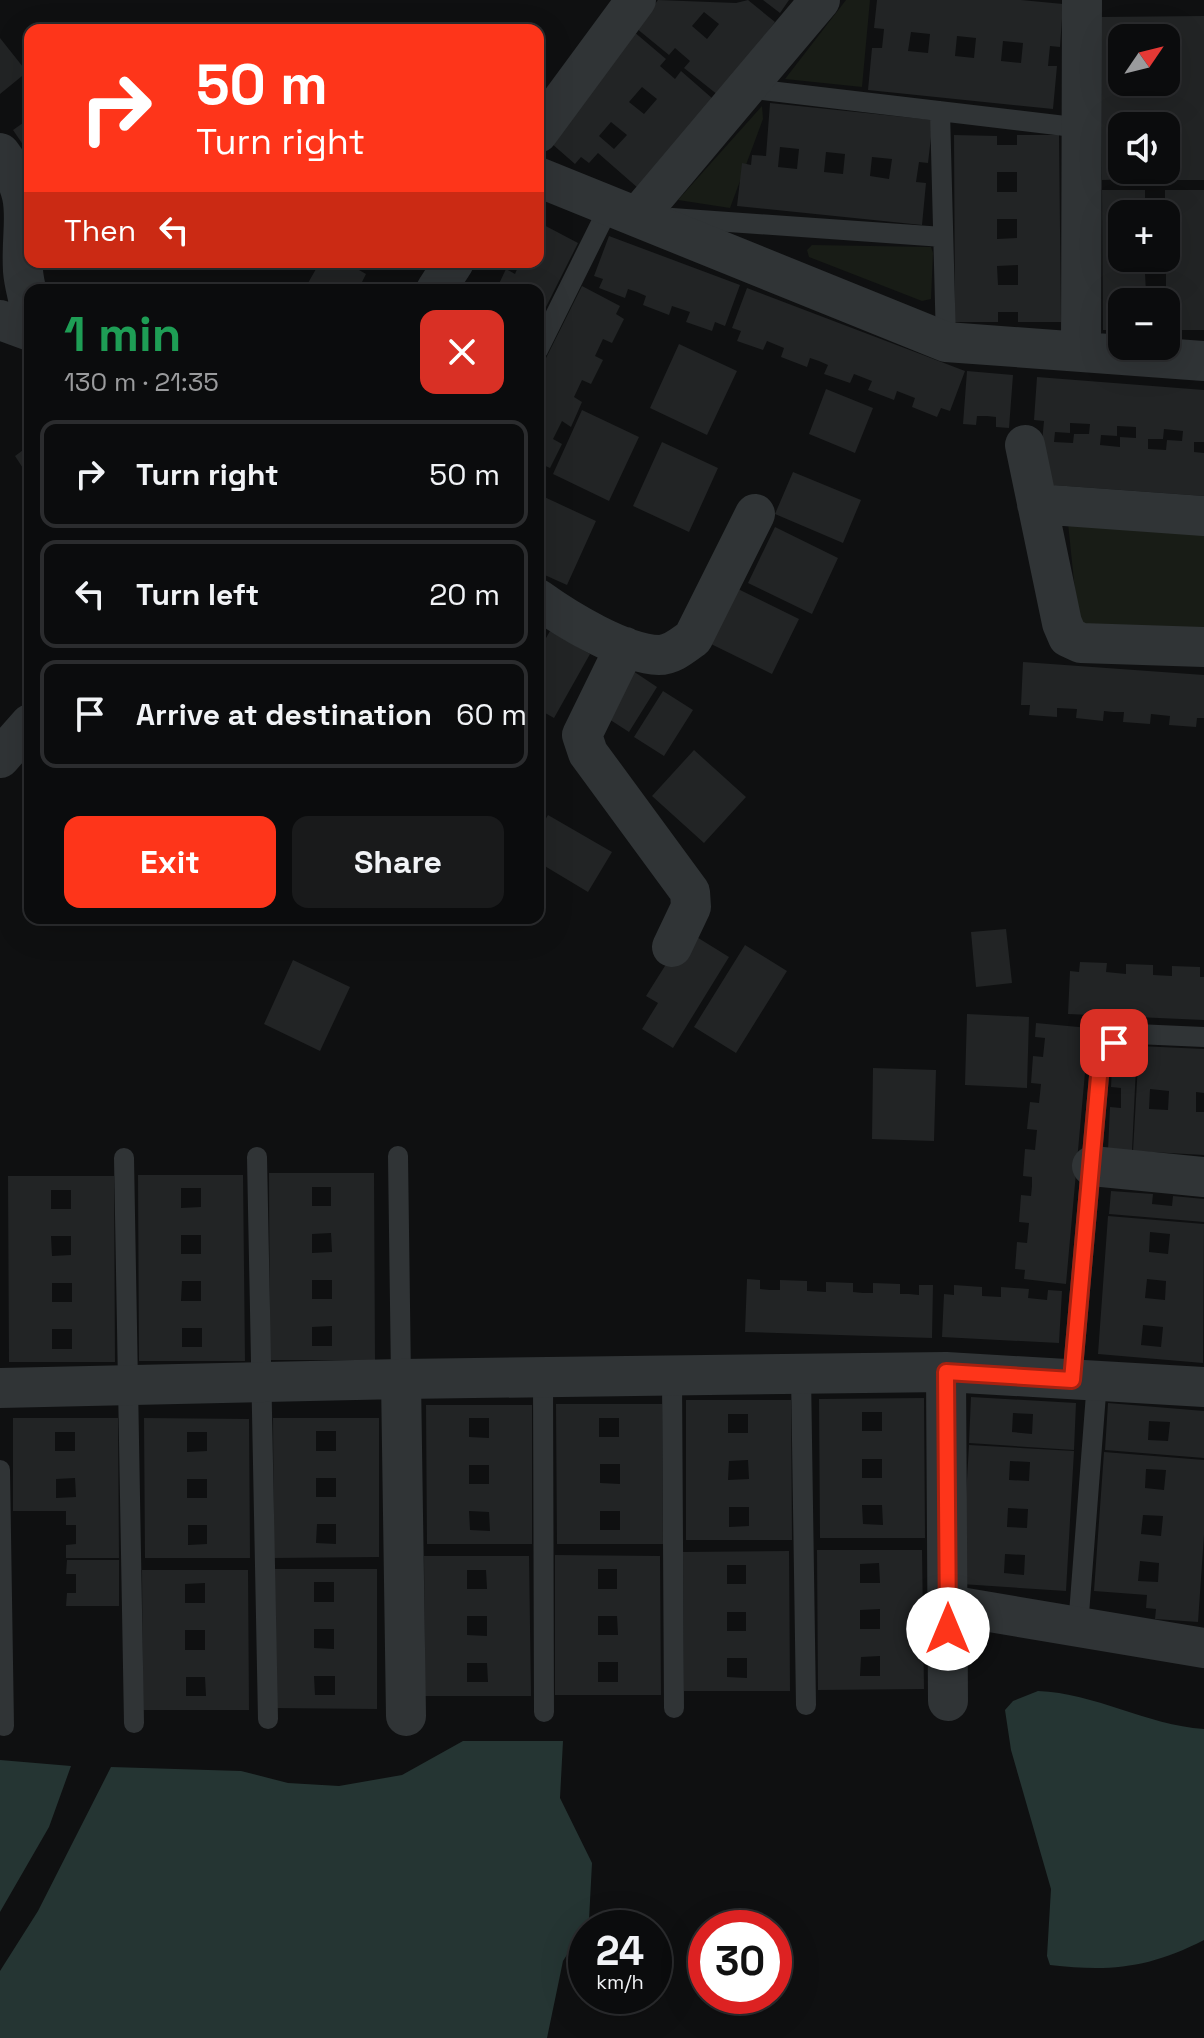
<!DOCTYPE html>
<html lang="en">
<head>
<meta charset="utf-8">
<style>
  :root { --surface:#0b0c0d; --page:#191a1b; --text:#f1f3f6; --muted:#9a9b9d; --line:#2b2c2e; --accent:#fe351a }
  body { margin:0; font-family:"Space Grotesk",sans-serif; background:var(--page); color:var(--text); height:100vh; display:flex; flex-direction:column; font-size:30px; white-space:nowrap }
  * { box-sizing:border-box; margin:0 }
  p { font-size:26px; color:var(--muted) }
  .icon { flex:none; width:44px; height:44px; fill:none; stroke:currentColor; stroke-width:2; stroke-linecap:round; stroke-linejoin:round }
  .map { position:relative; flex:1; overflow:hidden }
  .details { position:absolute; left:24px; top:284px; width:520px; height:640px; display:flex; flex-direction:column; background:var(--surface); border-radius:16px; box-shadow:0 8px 32px #0002,0 0 0 2px var(--line) }
  .details>* { flex:none }
  .banner { position:absolute; left:24px; top:24px; width:520px; height:244px; border-radius:16px; box-shadow:0 8px 32px #0002,0 0 0 2px var(--line); background:#fe351a; color:#fff; overflow:hidden }
  .needle { width:52px; rotate:55deg }
  .tools { position:absolute; left:1108px; top:24px; display:grid; gap:16px }
  .tools a { display:grid; place-items:center; width:72px; height:72px; border-radius:16px; background:var(--surface); box-shadow:0 8px 32px #0002,0 0 0 2px var(--line); font-size:40px }
  .speed { position:absolute; left:568px; top:1910px; display:flex; gap:16px; font-size:40px; font-weight:700; text-align:center }
  .speed>* { display:grid; place-content:center; width:104px; height:104px; border-radius:50%; background:var(--surface); box-shadow:0 8px 32px #0002,0 0 0 2px var(--line); line-height:1 }
  .speed small { font-size:20px; font-weight:400 }
  .speed .limit { border:12px solid #d22; background:#fff; color:#111 }
  .pin { position:absolute; display:grid; place-items:center; width:68px; height:68px; color:#fff; margin:-34px; border-radius:16px; box-shadow:0 4px 12px #0006 }
  .me { position:absolute; width:88px; margin:-44px; rotate:0deg; stroke-linejoin:round; filter:drop-shadow(0 0 6px #0008) }
  .turn { display:flex; align-items:center; gap:28px; height:168px; padding:0 40px; font-size:36px }
  .turn .icon { width:104px; height:104px; stroke-width:2.5 }
  .turn b { display:block; font-size:56px; line-height:68px }
  .then { display:flex; align-items:center; height:76px; padding:0 40px; background:#0003; gap:16px; font-size:30px }
  .round { display:grid; place-items:center; flex:none; width:84px; height:84px; border-radius:16px; background:var(--page) }
  .summary { display:flex; align-items:center; justify-content:space-between; height:136px; padding:0 40px }
  h1 { font-size:48px; font-weight:700; line-height:60px; color:#1e9e55 }
  .primary-button { display:flex; gap:16px; margin-top:auto; padding:16px 40px }
  .primary-button a { flex:1; height:92px; border-radius:16px; background:var(--accent); color:#fff; font-size:32px; font-weight:700; line-height:92px; text-align:center }
  .primary-button a+a { background:var(--page); color:var(--text) }
  ul { padding:0; list-style:none }
  li { display:flex; align-items:center; gap:24px; height:108px; margin:0 16px 12px; padding:0 24px; border:4px solid var(--line); border-radius:16px }
  li div { flex:1 }
  li b { display:block; font-size:30px }
  li em { font-style:normal }
  .map>svg:first-child { display:block }
  .green { fill:#181c16 }
  .water { fill:#253533 }
  .building { fill:#222425; fill-rule:evenodd }
  .lines { fill:none; stroke-linecap:round; stroke-linejoin:round }
  .lane { stroke:#303436; stroke-width:20 }
  .street { stroke:#303436; stroke-width:40 }
  .route-casing { stroke:#a52211; stroke-width:20 }
  .route { stroke:#fe351a; stroke-width:14 }
</style>
</head>
<body>
<div class="map">
<svg width="1204" height="2038" viewBox="0 0 1204 2038">
  <rect width="100%" height="100%" fill="#0f1011"/>
  <path class="green" d="M 846,0 L 870,0 L 862,87 L 785,79 Z
    M 762,106 L 763,119 L 730,208 L 678,200 Z
    M 812,245 L 931,247 L 933,253 L 931,299 L 922,301 L 809,257 L 807,250 Z
    M 1068,523 L 1204,531 L 1204,632 L 1086,627 L 1078,620 Z"/>
  <path class="water" d="M 1038,1691 C 1095,1693 1146,1725 1204,1729 L 1204,1940 C 1149,1968 1111,1972 1050,1965 L 1047,1956 L 1051,1889 L 1011,1750 L 1005,1710 L 1013,1701 Z
    M 463,1741 L 563,1741 L 560,1798 L 592,1863 L 589,1920 L 563,1961 L 547,2038 L 0,2038 L 0,1971 L 38,1911 L 111,1767 L 241,1771 L 288,1783 L 339,1786 L 402,1775 Z
    M 0,1760 L 71,1766 L 49,1827 L 0,1912 Z"/>
  <path class="building" d="M 658,0 L 736,3 L 748,0 L 775,22 L 718,95 L 684,68 L 690,61 L 675,48 L 669,55 L 636,28 ZM 704,12 L 719,24 L 707,39 L 692,26 Z
    M 763,0 L 789,0 L 780,13 Z
    M 877,0 L 1021,0 L 1063,4 L 1060,47 L 1050,46 L 1048,66 L 1057,66 L 1053,109 L 868,90 L 872,48 L 882,48 L 883,39 L 884,29 L 874,28 ZM 911,32 L 930,34 L 928,53 L 908,51 ZM 957,36 L 976,38 L 974,58 L 955,56 ZM 1003,41 L 1023,43 L 1021,63 L 1001,61 Z
    M 1204,16 L 1204,180 L 1165,180 L 1166,126 L 1154,123 L 1122,126 L 1122,170 L 1144,170 L 1145,179 L 1102,180 L 1101,17 ZM 1144,30 L 1164,30 L 1164,96 L 1144,96 L 1144,82 L 1122,82 L 1122,38 L 1144,38 Z
    M 633,31 L 666,59 L 660,66 L 675,79 L 681,71 L 713,99 L 638,188 L 598,153 L 589,163 L 581,157 L 575,164 L 543,136 ZM 642,87 L 657,99 L 644,114 L 629,102 ZM 611,122 L 627,135 L 614,149 L 599,136 Z
    M 0,38 L 27,72 L 0,94 Z
    M 770,103 L 933,120 L 928,163 L 919,162 L 916,182 L 926,183 L 922,225 L 737,206 L 742,163 L 751,165 L 752,155 L 766,156 ZM 780,147 L 799,149 L 797,169 L 778,167 ZM 826,152 L 845,154 L 843,174 L 824,172 ZM 872,157 L 892,159 L 889,179 L 870,176 Z
    M 30,118 L 30,155 L 13,130 Z
    M 954,135 L 997,136 L 997,145 L 1017,145 L 1017,135 L 1059,135 L 1061,322 L 1018,322 L 1018,312 L 998,312 L 998,322 L 955,322 ZM 997,172 L 1017,172 L 1017,192 L 997,192 ZM 997,219 L 1017,219 L 1017,238 L 997,239 ZM 1018,265 L 1018,285 L 998,285 L 997,266 Z
    M 1102,190 L 1145,190 L 1145,199 L 1165,200 L 1165,190 L 1204,190 L 1204,330 L 1166,330 L 1166,302 L 1122,302 L 1122,330 L 1103,330 ZM 1122,214 L 1166,214 L 1166,258 L 1122,258 ZM 1145,273 L 1166,273 L 1166,293 L 1146,292 Z
    M 540,223 L 578,243 L 538,323 L 538,290 L 496,290 L 506,269 L 515,274 L 520,262 L 538,262 Z
    M 609,236 L 740,285 L 725,326 L 715,322 L 712,331 L 686,322 L 690,312 L 672,306 L 669,315 L 643,305 L 646,296 L 637,292 L 628,289 L 625,298 L 599,288 L 603,279 L 594,276 Z
    M 320,262 L 345,262 L 366,274 L 358,290 L 304,290 Z
    M 582,286 L 620,306 L 616,314 L 624,319 L 612,343 L 603,339 L 595,356 L 603,360 L 591,384 L 582,380 L 574,397 L 582,402 L 571,427 L 562,421 L 553,439 L 562,444 L 550,468 L 541,464 L 538,470 L 538,374 Z
    M 747,288 L 965,371 L 950,411 L 941,408 L 937,417 L 912,407 L 915,398 L 897,391 L 894,400 L 868,390 L 872,381 L 854,374 L 850,383 L 824,374 L 828,365 L 819,361 L 810,358 L 807,367 L 781,357 L 784,348 L 767,341 L 763,350 L 737,341 L 741,331 L 732,328 Z
    M 679,344 L 737,371 L 707,435 L 650,408 Z
    M 967,371 L 1013,375 L 1009,428 L 996,427 L 996,417 L 987,416 L 977,416 L 976,425 L 963,424 Z
    M 1037,377 L 1204,390 L 1204,442 L 1194,442 L 1194,452 L 1204,453 L 1204,496 L 1038,484 L 1044,421 L 1034,420 ZM 1070,423 L 1090,424 L 1089,434 L 1074,434 L 1073,443 L 1054,442 L 1055,432 L 1070,433 ZM 1117,426 L 1136,427 L 1136,438 L 1120,437 L 1120,447 L 1100,445 L 1101,435 L 1117,436 ZM 1164,429 L 1183,431 L 1182,441 L 1167,440 L 1166,450 L 1148,449 L 1148,439 L 1163,439 Z
    M 826,389 L 873,408 L 855,453 L 809,434 Z
    M 582,410 L 639,437 L 609,501 L 553,474 Z
    M 662,442 L 718,468 L 689,532 L 633,506 Z
    M 30,445 L 30,479 L 15,456 Z
    M 793,472 L 861,500 L 843,543 L 775,514 Z
    M 540,495 L 596,521 L 567,585 L 538,572 Z
    M 775,527 L 838,558 L 812,614 L 748,583 Z
    M 736,588 L 799,619 L 772,674 L 709,643 Z
    M 550,631 L 590,654 L 554,718 L 538,709 L 538,652 Z
    M 1023,662 L 1204,675 L 1204,718 L 1197,718 L 1196,727 L 1169,725 L 1170,716 L 1151,714 L 1150,724 L 1123,722 L 1124,712 L 1113,712 L 1104,711 L 1103,721 L 1076,718 L 1077,709 L 1057,708 L 1057,717 L 1029,715 L 1030,705 L 1021,705 Z
    M 627,667 L 657,687 L 629,732 L 598,712 Z
    M 663,691 L 693,710 L 664,756 L 634,737 Z
    M 694,750 L 746,797 L 704,843 L 652,796 Z
    M 548,815 L 612,852 L 588,892 L 538,862 L 538,832 Z
    M 1006,929 L 1012,983 L 976,987 L 971,932 Z
    M 687,931 L 729,957 L 673,1048 L 642,1029 L 658,1003 L 646,996 Z
    M 745,945 L 787,971 L 736,1053 L 694,1027 Z
    M 293,960 L 350,987 L 320,1051 L 264,1024 Z
    M 1080,962 L 1107,963 L 1106,972 L 1126,974 L 1126,964 L 1153,965 L 1153,975 L 1172,976 L 1172,966 L 1200,967 L 1200,977 L 1204,977 L 1204,1020 L 1068,1014 L 1070,971 L 1079,972 Z
    M 967,1014 L 1029,1017 L 1027,1088 L 965,1085 Z
    M 1036,1023 L 1089,1028 L 1066,1284 L 1024,1279 L 1025,1270 L 1015,1269 L 1017,1242 L 1027,1243 L 1029,1223 L 1019,1222 L 1021,1195 L 1031,1196 L 1032,1186 L 1032,1177 L 1023,1176 L 1025,1149 L 1035,1150 L 1037,1130 L 1027,1129 L 1030,1102 L 1039,1103 L 1041,1084 L 1031,1083 L 1033,1056 L 1043,1057 L 1045,1038 L 1035,1037 Z
    M 1113,1044 L 1137,1045 L 1132,1151 L 1108,1150 L 1110,1107 L 1121,1108 L 1121,1088 L 1111,1087 Z
    M 1139,1046 L 1204,1049 L 1204,1093 L 1196,1092 L 1196,1112 L 1204,1112 L 1204,1155 L 1133,1151 ZM 1150,1089 L 1169,1091 L 1168,1110 L 1149,1109 Z
    M 873,1068 L 936,1070 L 934,1141 L 872,1139 Z
    M 269,1173 L 374,1173 L 375,1360 L 270,1360 ZM 312,1187 L 331,1187 L 331,1206 L 312,1206 ZM 331,1233 L 332,1252 L 312,1253 L 312,1234 ZM 312,1280 L 332,1280 L 332,1299 L 312,1299 ZM 332,1326 L 332,1346 L 312,1346 L 312,1327 Z
    M 138,1175 L 243,1175 L 245,1361 L 139,1361 ZM 181,1188 L 201,1188 L 201,1207 L 181,1208 ZM 181,1235 L 201,1235 L 201,1254 L 181,1254 ZM 182,1281 L 201,1281 L 201,1301 L 181,1301 ZM 182,1328 L 202,1328 L 202,1347 L 182,1347 Z
    M 8,1176 L 114,1176 L 115,1362 L 9,1362 ZM 51,1190 L 71,1190 L 71,1209 L 51,1209 ZM 51,1236 L 71,1236 L 71,1255 L 52,1256 ZM 52,1283 L 72,1283 L 72,1302 L 52,1302 ZM 52,1329 L 72,1329 L 72,1349 L 52,1349 Z
    M 1111,1191 L 1153,1194 L 1152,1204 L 1172,1206 L 1173,1196 L 1204,1199 L 1204,1222 L 1109,1214 Z
    M 1108,1216 L 1204,1224 L 1203,1363 L 1098,1354 ZM 1150,1232 L 1170,1234 L 1168,1254 L 1149,1252 ZM 1147,1279 L 1166,1281 L 1165,1300 L 1145,1298 ZM 1143,1325 L 1163,1327 L 1161,1347 L 1141,1345 Z
    M 747,1279 L 760,1280 L 760,1289 L 770,1290 L 780,1290 L 780,1280 L 807,1281 L 807,1291 L 826,1292 L 826,1282 L 853,1283 L 853,1292 L 863,1293 L 873,1293 L 873,1283 L 900,1284 L 900,1294 L 909,1294 L 919,1295 L 919,1285 L 933,1285 L 932,1338 L 745,1332 Z
    M 954,1285 L 982,1287 L 982,1296 L 1001,1297 L 1001,1287 L 1029,1289 L 1028,1298 L 1047,1300 L 1048,1290 L 1062,1291 L 1059,1343 L 942,1337 L 944,1294 L 954,1295 Z
    M 971,1397 L 1076,1403 L 1074,1450 L 969,1443 ZM 1013,1413 L 1033,1414 L 1032,1434 L 1012,1432 Z
    M 924,1398 L 925,1538 L 820,1538 L 819,1399 ZM 862,1412 L 882,1412 L 882,1431 L 862,1431 ZM 862,1459 L 882,1459 L 882,1478 L 862,1478 ZM 862,1505 L 882,1505 L 883,1525 L 863,1524 Z
    M 686,1400 L 791,1400 L 792,1540 L 686,1540 ZM 728,1414 L 748,1414 L 748,1433 L 728,1433 ZM 748,1460 L 749,1479 L 728,1480 L 729,1461 ZM 729,1507 L 749,1507 L 749,1526 L 729,1527 Z
    M 1108,1403 L 1204,1411 L 1204,1458 L 1105,1450 ZM 1149,1421 L 1170,1422 L 1168,1441 L 1148,1440 Z
    M 556,1404 L 662,1404 L 663,1544 L 557,1544 ZM 599,1418 L 619,1418 L 619,1437 L 599,1437 ZM 600,1464 L 620,1464 L 620,1484 L 600,1483 ZM 600,1511 L 620,1511 L 620,1530 L 600,1530 Z
    M 426,1405 L 532,1405 L 532,1544 L 427,1544 ZM 469,1418 L 489,1418 L 489,1438 L 469,1437 ZM 469,1465 L 489,1465 L 489,1484 L 469,1484 ZM 469,1511 L 489,1512 L 490,1531 L 470,1530 Z
    M 13,1418 L 118,1418 L 119,1558 L 66,1558 L 66,1545 L 76,1544 L 76,1525 L 66,1525 L 66,1511 L 13,1511 ZM 55,1432 L 75,1432 L 75,1451 L 55,1451 ZM 75,1478 L 76,1497 L 56,1498 L 56,1479 Z
    M 144,1418 L 249,1419 L 250,1558 L 145,1558 ZM 187,1432 L 207,1432 L 207,1451 L 187,1452 ZM 187,1479 L 207,1479 L 207,1498 L 187,1498 ZM 188,1525 L 207,1525 L 207,1544 L 188,1545 Z
    M 273,1418 L 379,1418 L 379,1557 L 274,1558 ZM 316,1431 L 336,1431 L 336,1451 L 316,1451 ZM 316,1478 L 336,1478 L 336,1497 L 316,1497 ZM 317,1524 L 336,1524 L 336,1544 L 316,1543 Z
    M 969,1445 L 1074,1451 L 1066,1591 L 961,1584 ZM 1010,1461 L 1030,1462 L 1029,1481 L 1009,1480 ZM 1008,1508 L 1028,1509 L 1027,1528 L 1007,1527 ZM 1005,1554 L 1025,1555 L 1024,1575 L 1004,1573 Z
    M 1104,1452 L 1204,1460 L 1204,1535 L 1198,1622 L 1155,1619 L 1156,1609 L 1146,1608 L 1147,1595 L 1094,1591 ZM 1146,1469 L 1166,1470 L 1164,1490 L 1145,1488 ZM 1143,1515 L 1163,1516 L 1161,1536 L 1141,1534 ZM 1140,1561 L 1159,1563 L 1158,1582 L 1138,1581 Z
    M 817,1550 L 922,1550 L 924,1689 L 818,1690 ZM 879,1563 L 880,1583 L 860,1583 L 860,1564 ZM 880,1609 L 880,1629 L 860,1629 L 860,1610 ZM 880,1656 L 880,1676 L 860,1676 L 861,1657 Z
    M 789,1551 L 790,1691 L 684,1691 L 683,1552 ZM 727,1565 L 746,1565 L 746,1584 L 727,1584 ZM 727,1612 L 746,1612 L 746,1631 L 727,1631 ZM 727,1658 L 747,1658 L 747,1678 L 727,1677 Z
    M 555,1555 L 660,1556 L 661,1695 L 555,1695 ZM 598,1569 L 617,1569 L 617,1589 L 598,1589 ZM 598,1616 L 617,1616 L 618,1635 L 598,1635 ZM 598,1662 L 618,1662 L 618,1682 L 598,1682 Z
    M 424,1556 L 529,1556 L 531,1696 L 425,1696 ZM 467,1570 L 486,1570 L 487,1589 L 467,1589 ZM 467,1616 L 487,1616 L 487,1636 L 467,1635 ZM 467,1663 L 487,1663 L 488,1682 L 467,1682 Z
    M 67,1560 L 119,1560 L 119,1606 L 66,1606 L 67,1593 L 76,1593 L 76,1574 L 66,1574 Z
    M 271,1569 L 377,1569 L 377,1709 L 272,1708 ZM 314,1582 L 334,1582 L 334,1602 L 314,1602 ZM 314,1629 L 334,1629 L 334,1649 L 314,1648 ZM 314,1676 L 335,1676 L 335,1695 L 315,1695 Z
    M 142,1570 L 248,1570 L 249,1710 L 143,1710 ZM 205,1583 L 205,1603 L 185,1603 L 185,1584 ZM 185,1630 L 205,1630 L 205,1650 L 185,1650 ZM 186,1677 L 205,1677 L 206,1696 L 186,1696 Z"/>
  <g class="lines">
    <path class="lane" d="M 745,88 L 1082,128
      M 940,111 L 946,342
      M 672,218 L 943,237
      M 538,350 L 610,205
      M 398,1156 L 401,1379
      M 257,1157 L 268,1719
      M 124,1158 L 134,1723
      M 801,1374 L 806,1705
      M 672,1376 L 674,1708
      M 543,1377 L 544,1712
      M 1072,1380 L 1100,1065 L 1114,1043 L 1136,1034 L 1204,1037
      M 0,1470 L 4,1726
      M 1078,1627 L 1097,1381"/>
    <path class="street" d="M 538,133 L 636,0
      M 0,153 C 36,200 20,220 23,271 C 24,284 28,296 30,308
      M 538,177 L 946,342 L 1204,361
      M 638,216 L 820,0
      M 436,290 L 454,262
      M 0,320 L 30,331
      M 1081,352 L 1082,0
      M 1025,445 L 1062,623 L 1068,637 L 1081,643 L 1204,647
      M 1037,504 L 1204,516
      M 538,599 C 567,620 623,654 659,655 C 672,655 683,645 693,638 L 755,514
      M 625,647 L 582,735 L 588,753 L 690,892 L 691,907 L 672,947
      M 0,758 L 30,724
      M 1092,1166 L 1204,1177
      M 946,1372 L 948,1701
      M 401,1379 L 406,1716
      M 0,1388 L 401,1379 L 946,1372 L 1204,1387
      M 948,1605 L 1204,1648"/>
  </g>
  <g class="lines">
    <g class="route-casing">
      <path id="route" d="M 948,1629 L 946,1372 L 1072,1380 L 1100,1065 L 1114,1043"/>
    </g>
    <use href="#route" class="route"/>
  </g>
</svg>
<div class="tools">
<a><svg class="needle" viewBox="-14 -14 28 28"><path d="M0-13l5 13h-10z" fill="#e53935"/><path d="M0 13l5-13h-10z" fill="#9a9b9d"/></svg></a>
<a><svg class="icon" aria-label="sound" viewBox="0 0 24 24"><path d="M4 9h4l5-4v14l-5-4H4zM17 9q2 3 0 6"/></svg></a>
<a>+</a>
<a>−</a>
</div>
<div class="speed"><div>24<small>km/h</small></div><div class="limit">30</div></div>
<div class="pin" style="left:1114px;top:1043px;background:#d93025"><svg class="icon" aria-label="arrive" viewBox="0 0 24 24"><path d="M6 21V4h12l-3 4 3 4H6"/></svg></div>
<svg class="me" style="left:948px;top:1629px" viewBox="-20 -20 40 40"><circle r="19" fill="#fff"/><path d="M0-13L10 11 0 6-10 11z" fill="#fe351a"/></svg>
<div class="banner">
<div class="turn"><svg class="icon" aria-label="right" viewBox="0 0 24 24"><path d="M7 20v-9h11M14 6l5 5-5 5"/></svg><div><b>50 m</b>Turn right</div></div>
<div class="then">Then<svg class="icon" aria-label="left" viewBox="0 0 24 24"><path d="M17 20v-9H6M10 6l-5 5 5 5"/></svg></div>
</div>
<section class="details">
<div class="summary"><div><h1>1 min</h1><p>130 m · 21:35</p></div><a class="round" style="background:#d93025;color:#fff"><svg class="icon" aria-label="close" viewBox="0 0 24 24"><path d="M6 6l12 12M18 6L6 18"/></svg></a></div>
<ul>
<li><svg class="icon" aria-label="right" viewBox="0 0 24 24"><path d="M7 20v-9h11M14 6l5 5-5 5"/></svg><div><b>Turn right</b></div><em>50 m</em></li>
<li><svg class="icon" aria-label="left" viewBox="0 0 24 24"><path d="M17 20v-9H6M10 6l-5 5 5 5"/></svg><div><b>Turn left</b></div><em>20 m</em></li>
<li><svg class="icon" aria-label="arrive" viewBox="0 0 24 24"><path d="M6 21V4h12l-3 4 3 4H6"/></svg><div><b>Arrive at destination</b></div><em>60 m</em></li>
</ul>
<div class="primary-button"><a>Exit</a><a>Share</a></div>
</section>
</div>
</body>
</html>
